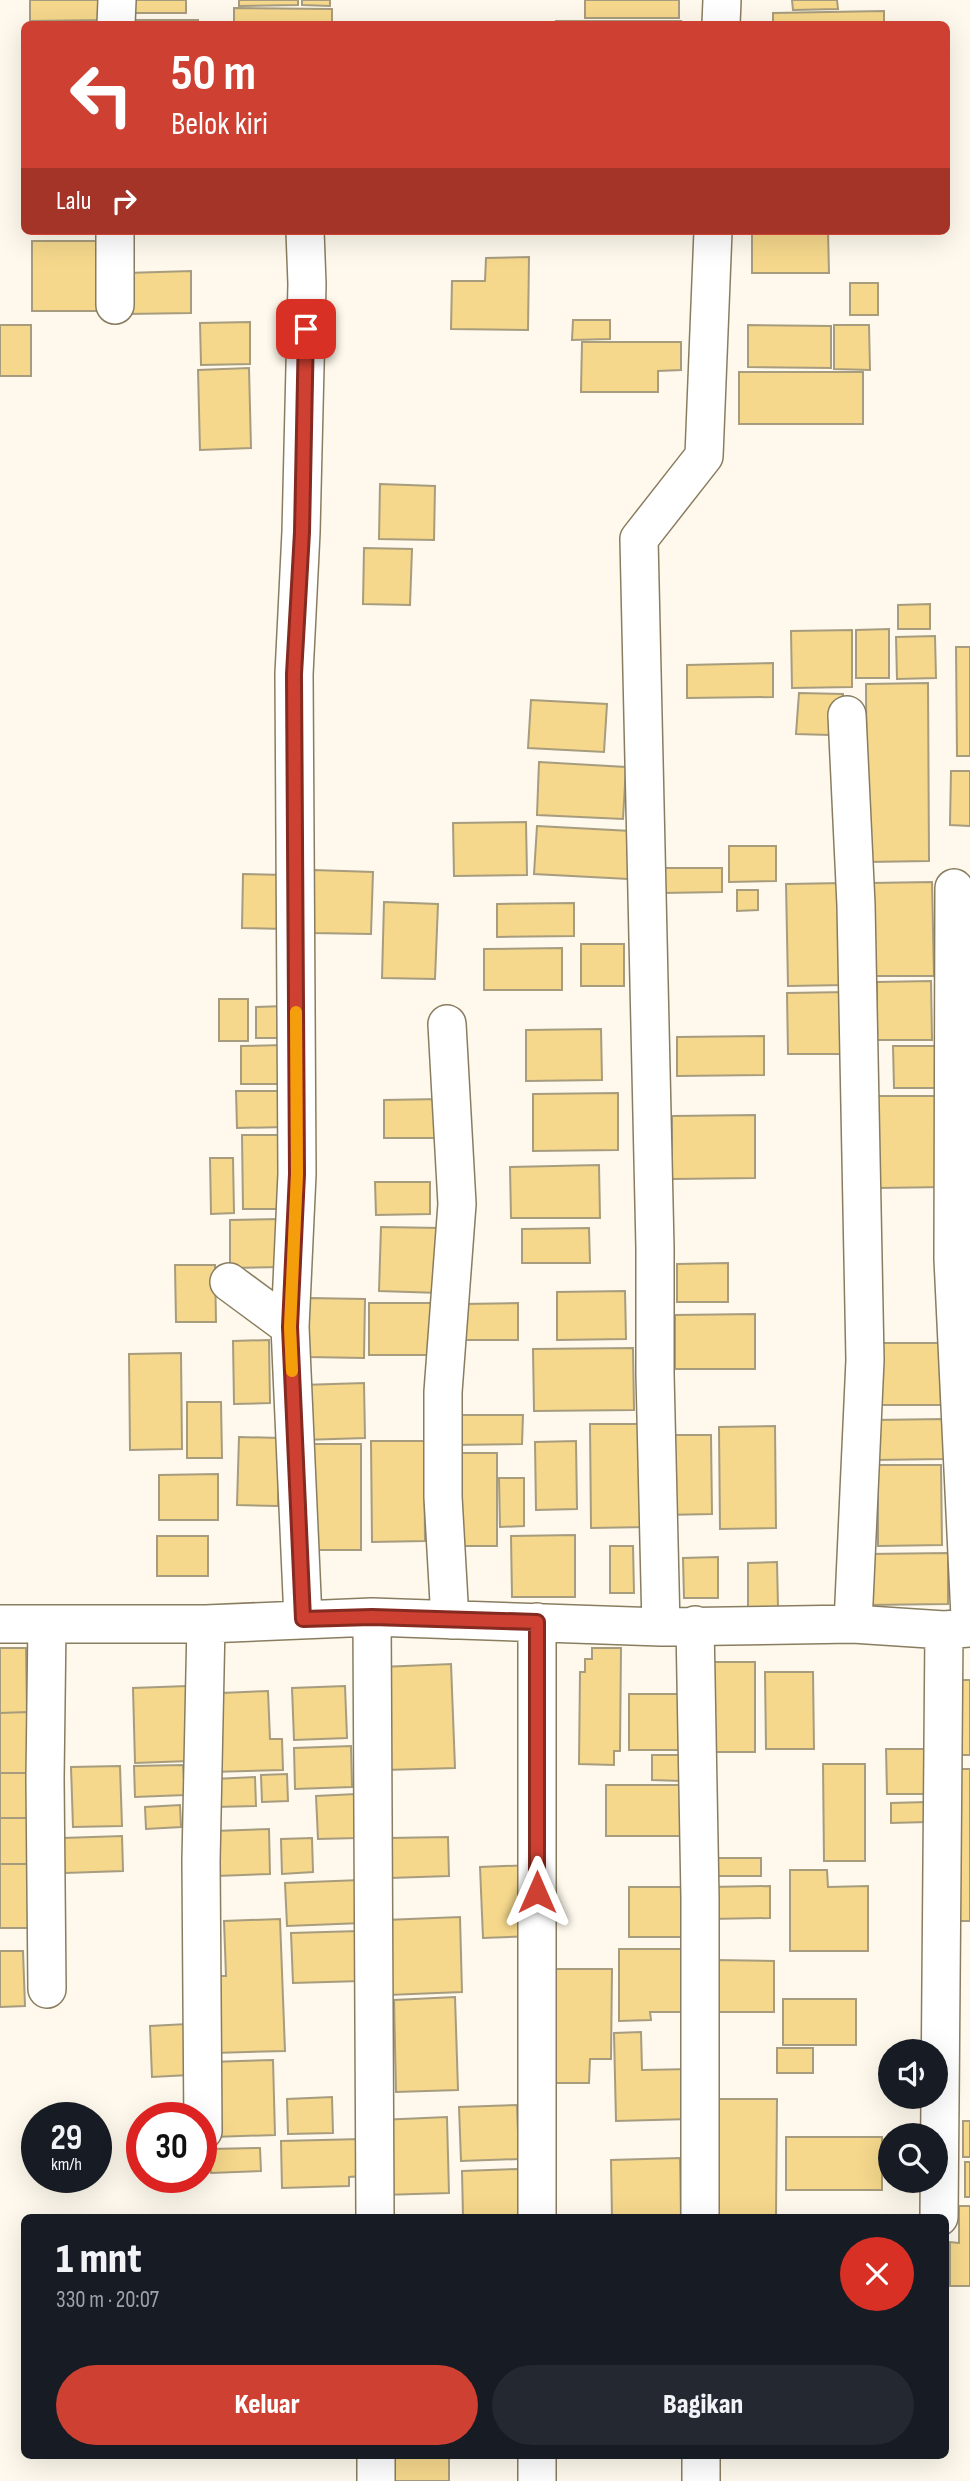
<!DOCTYPE html>
<html lang="id">
<head>
<meta charset="utf-8">
<style>
  :root { --surface:#171b24; --page:#242831; --text:#f1f3f6; --muted:#9ea1a6; --accent:#cd4032 }
  body { margin:0; font-family:"Sofia Sans Condensed",sans-serif; background:var(--page); color:var(--text); height:100vh; display:flex; flex-direction:column; font-size:26px; white-space:nowrap }
  * { box-sizing:border-box; margin:0 }
  p { font-size:23px; color:var(--muted) }
  .icon { flex:none; width:38px; height:38px; fill:none; stroke:currentColor; stroke-width:2; stroke-linecap:round; stroke-linejoin:round }
  .map { position:relative; flex:1; overflow:hidden }
  .panel { position:absolute; left:21px; top:2214px; width:928px; height:245px; display:flex; flex-direction:column; background:var(--surface); border-radius:10px; box-shadow:0 7px 28px #0002 }
  .panel>* { flex:none }
  .top-card { position:absolute; left:21px; top:21px; width:929px; height:214px; border-radius:10px; box-shadow:0 7px 28px #0002; background:#cd4032; color:#fff; overflow:hidden }
  .fabs { position:absolute; left:878px; top:2039px; display:grid; gap:14px }
  .fabs a { display:grid; place-items:center; width:70px; height:70px; border-radius:50%; background:var(--surface); box-shadow:0 7px 28px #0002; font-size:35px }
  .speed { position:absolute; left:21px; top:2102px; display:flex; gap:14px; font-size:35px; font-weight:700; text-align:center }
  .speed>* { display:grid; place-content:center; width:91px; height:91px; border-radius:50%; background:var(--surface); box-shadow:0 7px 28px #0002; line-height:1 }
  .speed small { font-size:18px; font-weight:400 }
  .speed .limit { border:10px solid #d22; background:#fff; color:#111 }
  .pin { position:absolute; display:grid; place-items:center; width:60px; height:60px; color:#fff; margin:-30px; border-radius:14px; box-shadow:0 4px 10px #0006 }
  .me { position:absolute; width:77px; margin:-38px; rotate:0deg; stroke-linejoin:round; filter:drop-shadow(0 0 5px #0008) }
  .turn { display:flex; align-items:center; gap:24px; height:147px; padding:0 35px; font-size:32px }
  .turn .icon { width:91px; height:91px; stroke-width:2.5 }
  .turn b { display:block; font-size:49px; line-height:60px }
  .then { display:flex; align-items:center; height:66px; padding:0 35px; background:#0003; gap:14px; font-size:26px }
  .round { display:grid; place-items:center; flex:none; width:74px; height:74px; border-radius:37px; background:var(--page) }
  .overview { display:flex; align-items:center; justify-content:space-between; height:119px; padding:0 35px }
  h1 { font-size:42px; font-weight:800; line-height:52px }
  .action { display:flex; gap:14px; margin-top:auto; padding:14px 35px }
  .action a { flex:1; height:80px; border-radius:42px; background:var(--accent); color:#fff; font-size:28px; font-weight:800; line-height:80px; text-align:center }
  .action a+a { background:var(--page); color:var(--text) }
  .map>svg:first-child { display:block }
  .building { fill:#f5d88c; stroke:#a89c7e; stroke-width:2 }
  .lines { fill:none; stroke-linecap:round; stroke-linejoin:round }
  .street-casing { stroke:#897d60; stroke-width:40 }
  .street { stroke:#fff; stroke-width:37 }
  .route-casing { stroke:#852a20; stroke-width:18 }
  .route { stroke:#cd4032; stroke-width:12 }
  .slow { stroke:#f59e0b; stroke-width:12 }
</style>
</head>
<body>
<div class="map">
<svg width="970" height="2481" viewBox="0 0 970 2481">
  <rect width="100%" height="100%" fill="#fef9ec"/>
  <path class="building" d="M 30,0 L 108,0 L 109,20 L 30,21 Z
    M 135,0 L 186,0 L 186,13 L 135,13 Z
    M 239,0 L 298,0 L 298,5 L 239,6 Z
    M 302,0 L 330,0 L 330,6 L 302,5 Z
    M 585,0 L 679,0 L 679,18 L 585,18 Z
    M 792,0 L 837,0 L 838,9 L 793,10 Z
    M 234,8 L 332,9 L 332,24 L 234,24 Z
    M 884,11 L 884,24 L 773,24 L 773,13 Z
    M 135,20 L 198,20 L 198,24 L 135,24 Z
    M 556,21 L 681,21 L 681,24 L 556,24 Z
    M 752,231 L 828,231 L 829,273 L 752,273 Z
    M 32,241 L 99,241 L 99,311 L 32,311 Z
    M 529,257 L 528,330 L 451,329 L 452,281 L 485,281 L 486,258 Z
    M 191,271 L 191,313 L 127,314 L 126,273 Z
    M 850,283 L 878,283 L 878,315 L 850,315 Z
    M 573,320 L 610,320 L 610,339 L 572,340 Z
    M 250,322 L 250,364 L 201,365 L 200,323 Z
    M 0,325 L 31,325 L 31,376 L 0,376 Z
    M 748,325 L 831,326 L 831,368 L 748,367 Z
    M 834,325 L 869,325 L 870,370 L 834,369 Z
    M 582,342 L 681,342 L 681,370 L 658,371 L 658,392 L 581,392 Z
    M 249,368 L 251,448 L 200,450 L 198,370 Z
    M 739,372 L 863,372 L 863,424 L 739,424 Z
    M 380,484 L 435,486 L 434,540 L 379,539 Z
    M 364,548 L 412,549 L 410,605 L 363,604 Z
    M 930,604 L 930,629 L 898,629 L 898,605 Z
    M 889,629 L 889,678 L 856,678 L 856,630 Z
    M 852,630 L 852,687 L 792,688 L 791,631 Z
    M 935,636 L 936,678 L 897,679 L 896,637 Z
    M 956,647 L 970,647 L 970,756 L 957,756 Z
    M 773,663 L 773,697 L 687,698 L 687,665 Z
    M 928,683 L 929,861 L 867,862 L 866,684 Z
    M 799,693 L 843,694 L 842,713 L 830,735 L 796,734 Z
    M 531,700 L 607,704 L 604,752 L 528,748 Z
    M 539,762 L 626,767 L 623,819 L 537,815 Z
    M 951,771 L 970,771 L 970,826 L 950,825 Z
    M 526,822 L 527,875 L 454,876 L 453,823 Z
    M 537,826 L 631,831 L 628,879 L 534,874 Z
    M 729,846 L 776,846 L 776,881 L 729,882 Z
    M 663,868 L 722,868 L 722,892 L 663,893 Z
    M 313,870 L 373,872 L 371,934 L 312,933 Z
    M 243,874 L 285,875 L 284,929 L 242,928 Z
    M 932,882 L 934,976 L 871,976 L 870,883 Z
    M 843,883 L 845,985 L 788,986 L 786,884 Z
    M 737,890 L 758,890 L 758,910 L 737,911 Z
    M 384,902 L 438,904 L 435,979 L 382,978 Z
    M 574,903 L 574,936 L 497,937 L 497,904 Z
    M 581,944 L 624,944 L 624,986 L 581,986 Z
    M 562,948 L 562,990 L 484,990 L 484,949 Z
    M 931,981 L 932,1040 L 877,1040 L 877,982 Z
    M 848,992 L 849,1054 L 788,1054 L 787,993 Z
    M 219,999 L 248,999 L 248,1041 L 219,1041 Z
    M 285,1006 L 286,1038 L 256,1038 L 256,1007 Z
    M 601,1029 L 602,1080 L 526,1081 L 526,1030 Z
    M 764,1036 L 764,1075 L 677,1076 L 677,1037 Z
    M 285,1045 L 285,1084 L 241,1084 L 241,1046 Z
    M 893,1046 L 940,1046 L 941,1088 L 894,1088 Z
    M 236,1091 L 284,1091 L 284,1127 L 237,1128 Z
    M 618,1093 L 618,1150 L 533,1151 L 533,1094 Z
    M 876,1096 L 945,1096 L 946,1187 L 877,1188 Z
    M 441,1099 L 442,1138 L 384,1138 L 384,1100 Z
    M 755,1115 L 755,1178 L 672,1179 L 672,1116 Z
    M 242,1135 L 287,1135 L 288,1209 L 243,1209 Z
    M 210,1158 L 233,1158 L 234,1213 L 211,1214 Z
    M 599,1165 L 600,1218 L 511,1218 L 510,1167 Z
    M 375,1182 L 430,1182 L 430,1214 L 376,1215 Z
    M 280,1219 L 281,1267 L 230,1268 L 230,1220 Z
    M 381,1227 L 441,1228 L 439,1293 L 379,1291 Z
    M 589,1228 L 590,1263 L 522,1263 L 522,1229 Z
    M 728,1263 L 728,1302 L 677,1302 L 677,1264 Z
    M 175,1265 L 215,1265 L 216,1322 L 176,1322 Z
    M 625,1291 L 626,1339 L 557,1340 L 557,1292 Z
    M 309,1298 L 365,1299 L 364,1358 L 308,1357 Z
    M 369,1303 L 435,1303 L 435,1355 L 369,1355 Z
    M 518,1303 L 518,1340 L 463,1340 L 463,1304 Z
    M 755,1314 L 755,1369 L 675,1369 L 675,1315 Z
    M 269,1340 L 270,1403 L 234,1404 L 233,1341 Z
    M 876,1343 L 940,1343 L 941,1405 L 877,1405 Z
    M 633,1348 L 634,1410 L 534,1411 L 533,1349 Z
    M 181,1353 L 182,1449 L 130,1450 L 129,1354 Z
    M 364,1383 L 365,1438 L 303,1440 L 302,1385 Z
    M 187,1402 L 221,1402 L 222,1458 L 187,1458 Z
    M 449,1415 L 523,1415 L 522,1444 L 450,1445 Z
    M 944,1419 L 944,1459 L 874,1460 L 874,1420 Z
    M 590,1424 L 647,1424 L 647,1527 L 591,1528 Z
    M 775,1426 L 776,1528 L 720,1529 L 719,1427 Z
    M 663,1435 L 711,1435 L 712,1514 L 664,1515 Z
    M 239,1437 L 280,1438 L 278,1506 L 237,1505 Z
    M 371,1441 L 424,1441 L 425,1541 L 372,1542 Z
    M 576,1441 L 577,1509 L 536,1510 L 535,1442 Z
    M 312,1444 L 361,1444 L 361,1550 L 313,1550 Z
    M 456,1453 L 497,1453 L 497,1546 L 456,1546 Z
    M 878,1465 L 941,1465 L 942,1545 L 878,1546 Z
    M 218,1474 L 218,1520 L 159,1520 L 159,1475 Z
    M 499,1478 L 524,1478 L 524,1526 L 500,1527 Z
    M 575,1535 L 575,1597 L 512,1597 L 511,1536 Z
    M 157,1536 L 208,1536 L 208,1576 L 157,1576 Z
    M 610,1546 L 633,1546 L 634,1593 L 610,1593 Z
    M 948,1553 L 948,1604 L 868,1605 L 867,1554 Z
    M 718,1557 L 718,1598 L 684,1598 L 683,1558 Z
    M 777,1562 L 778,1607 L 748,1607 L 748,1563 Z
    M 0,1648 L 26,1648 L 27,1712 L 0,1713 Z
    M 592,1648 L 621,1648 L 620,1751 L 614,1751 L 614,1765 L 579,1764 L 580,1672 L 585,1672 L 585,1659 L 592,1659 Z
    M 714,1662 L 755,1662 L 755,1752 L 714,1752 Z
    M 451,1664 L 455,1768 L 385,1770 L 381,1667 Z
    M 765,1672 L 813,1672 L 814,1749 L 766,1749 Z
    M 961,1680 L 970,1680 L 970,1755 L 961,1755 Z
    M 187,1686 L 189,1761 L 135,1763 L 133,1688 Z
    M 345,1686 L 347,1738 L 294,1740 L 292,1688 Z
    M 268,1691 L 270,1739 L 282,1739 L 283,1770 L 211,1772 L 221,1693 Z
    M 629,1694 L 682,1694 L 682,1750 L 629,1750 Z
    M 27,1712 L 28,1773 L 0,1773 L 0,1713 Z
    M 351,1746 L 352,1787 L 295,1789 L 294,1748 Z
    M 886,1749 L 931,1749 L 931,1794 L 887,1794 Z
    M 652,1755 L 681,1755 L 681,1781 L 652,1780 Z
    M 823,1764 L 865,1764 L 865,1861 L 824,1861 Z
    M 183,1765 L 185,1795 L 135,1797 L 134,1766 Z
    M 120,1766 L 122,1826 L 73,1827 L 71,1767 Z
    M 955,1769 L 970,1769 L 970,1921 L 955,1921 Z
    M 0,1773 L 28,1773 L 29,1818 L 0,1818 Z
    M 287,1774 L 288,1801 L 262,1802 L 261,1775 Z
    M 255,1777 L 256,1806 L 215,1807 L 214,1779 Z
    M 606,1785 L 684,1785 L 684,1836 L 606,1836 Z
    M 356,1794 L 357,1838 L 318,1839 L 316,1796 Z
    M 927,1802 L 928,1822 L 891,1823 L 891,1803 Z
    M 180,1805 L 181,1827 L 146,1829 L 145,1807 Z
    M 0,1818 L 29,1818 L 29,1864 L 0,1864 Z
    M 269,1829 L 270,1874 L 217,1876 L 215,1831 Z
    M 122,1836 L 123,1871 L 65,1873 L 63,1838 Z
    M 448,1837 L 449,1876 L 390,1878 L 389,1838 Z
    M 312,1838 L 313,1872 L 282,1874 L 281,1839 Z
    M 710,1858 L 761,1858 L 761,1876 L 710,1876 Z
    M 0,1864 L 29,1864 L 29,1928 L 0,1928 Z
    M 533,1865 L 535,1936 L 483,1938 L 480,1867 Z
    M 790,1870 L 827,1870 L 828,1887 L 868,1886 L 868,1951 L 790,1951 Z
    M 360,1880 L 362,1923 L 287,1926 L 285,1883 Z
    M 770,1886 L 770,1918 L 710,1919 L 710,1887 Z
    M 629,1887 L 686,1887 L 686,1937 L 629,1937 Z
    M 460,1917 L 462,1992 L 388,1995 L 385,1920 Z
    M 280,1919 L 285,2051 L 214,2053 L 211,1976 L 226,1976 L 224,1921 Z
    M 359,1931 L 361,1981 L 293,1983 L 291,1933 Z
    M 619,1949 L 690,1949 L 691,2012 L 650,2012 L 651,2020 L 619,2021 Z
    M 0,1951 L 23,1951 L 25,2006 L 0,2007 Z
    M 713,1960 L 774,1961 L 774,2012 L 713,2012 Z
    M 548,1969 L 612,1969 L 611,2059 L 590,2059 L 589,2083 L 548,2083 Z
    M 455,1997 L 458,2090 L 396,2092 L 394,2000 Z
    M 783,1999 L 856,1999 L 856,2045 L 783,2045 Z
    M 187,2024 L 189,2075 L 152,2077 L 150,2026 Z
    M 641,2032 L 642,2070 L 690,2069 L 691,2119 L 616,2121 L 614,2033 Z
    M 777,2048 L 813,2048 L 813,2073 L 777,2073 Z
    M 273,2060 L 275,2135 L 213,2137 L 210,2062 Z
    M 332,2097 L 333,2133 L 288,2134 L 287,2099 Z
    M 717,2099 L 777,2099 L 776,2217 L 716,2217 Z
    M 517,2105 L 519,2159 L 461,2161 L 459,2107 Z
    M 447,2117 L 449,2193 L 382,2195 L 379,2120 Z
    M 963,2121 L 970,2121 L 970,2157 L 963,2157 Z
    M 786,2137 L 882,2137 L 882,2190 L 786,2190 Z
    M 361,2139 L 362,2176 L 349,2177 L 349,2186 L 282,2188 L 281,2141 Z
    M 260,2148 L 261,2171 L 211,2173 L 210,2149 Z
    M 680,2158 L 681,2217 L 612,2217 L 611,2160 Z
    M 965,2162 L 970,2162 L 970,2197 L 965,2197 Z
    M 518,2169 L 520,2217 L 463,2217 L 462,2171 Z
    M 959,2206 L 970,2206 L 970,2286 L 950,2286 L 950,2242 L 959,2243 Z
    M 379,2455 L 449,2455 L 449,2481 L 380,2481 Z"/>
  <g class="lines">
    <g class="street-casing">
      <path id="street" d="M 116,24 L 117,0
        M 721,24 L 722,0
        M 115,231 L 115,305
        M 847,715 L 856,905 L 865,1360 L 853,1624
        M 954,888 L 953,1259 L 970,1617
        M 447,1024 L 457,1204 L 443,1392 L 443,1497 L 450,1620
        M 229,1282 L 290,1327 L 303,1619
        M 290,1327 L 297,1174 L 294,674 L 301,532 L 307,284 L 305,231
        M 372,1617 L 375,2217
        M 537,1622 L 537,2217
        M 0,1624 L 206,1624 L 372,1617 L 661,1627 L 853,1624 L 944,1630 L 970,1628
        M 695,1625 L 700,1898 L 700,2217
        M 661,1627 L 655,1374 L 655,1248 L 639,539 L 704,456 L 713,231
        M 47,1989 L 45,1779 L 47,1624
        M 203,2131 L 201,1861 L 206,1624
        M 939,2217 L 944,1630
        M 376,2455 L 376,2481
        M 537,2455 L 537,2481
        M 701,2455 L 701,2481"/>
    </g>
    <use href="#street" class="street"/>
  </g>
  <g class="lines">
    <g class="route-casing">
      <path id="route" d="M 306,329 L 302,532 L 294,674 L 297,1174 L 290,1327 L 303,1619 L 372,1617 L 537,1622 L 537,1892"/>
    </g>
    <use href="#route" class="route"/>
    <path class="slow" d="M 292,1371 L 290,1327 L 297,1174 L 296,1012"/>
  </g>
</svg>
<div class="fabs">
<a><svg class="icon" aria-label="sound" viewBox="0 0 24 24"><path d="M4 9h4l5-4v14l-5-4H4zM17 9q2 3 0 6"/></svg></a>
<a><svg class="icon" aria-label="search" viewBox="0 0 24 24"><circle cx="10" cy="10" r="6"/><path d="M15 15l6 6"/></svg></a>
</div>
<div class="speed"><div>29<small>km/h</small></div><div class="limit">30</div></div>
<div class="pin" style="left:306px;top:329px;background:#d93025"><svg class="icon" aria-label="arrive" viewBox="0 0 24 24"><path d="M6 21V4h12l-3 4 3 4H6"/></svg></div>
<svg class="me" style="left:537px;top:1892px" viewBox="-20 -20 40 40"><path d="M0-17L14 15 0 8-14 15z" fill="#cd4032" stroke="#fff" stroke-width="4"/></svg>
<div class="top-card">
<div class="turn"><svg class="icon" aria-label="left" viewBox="0 0 24 24"><path d="M17 20v-9H6M10 6l-5 5 5 5"/></svg><div><b>50 m</b>Belok kiri</div></div>
<div class="then">Lalu<svg class="icon" aria-label="right" viewBox="0 0 24 24"><path d="M7 20v-9h11M14 6l5 5-5 5"/></svg></div>
</div>
<section class="panel">
<div class="overview"><div><h1>1 mnt</h1><p>330 m · 20:07</p></div><a class="round" style="background:#d93025;color:#fff"><svg class="icon" aria-label="close" viewBox="0 0 24 24"><path d="M6 6l12 12M18 6L6 18"/></svg></a></div>
<div class="action"><a>Keluar</a><a>Bagikan</a></div>
</section>
</div>
</body>
</html>
